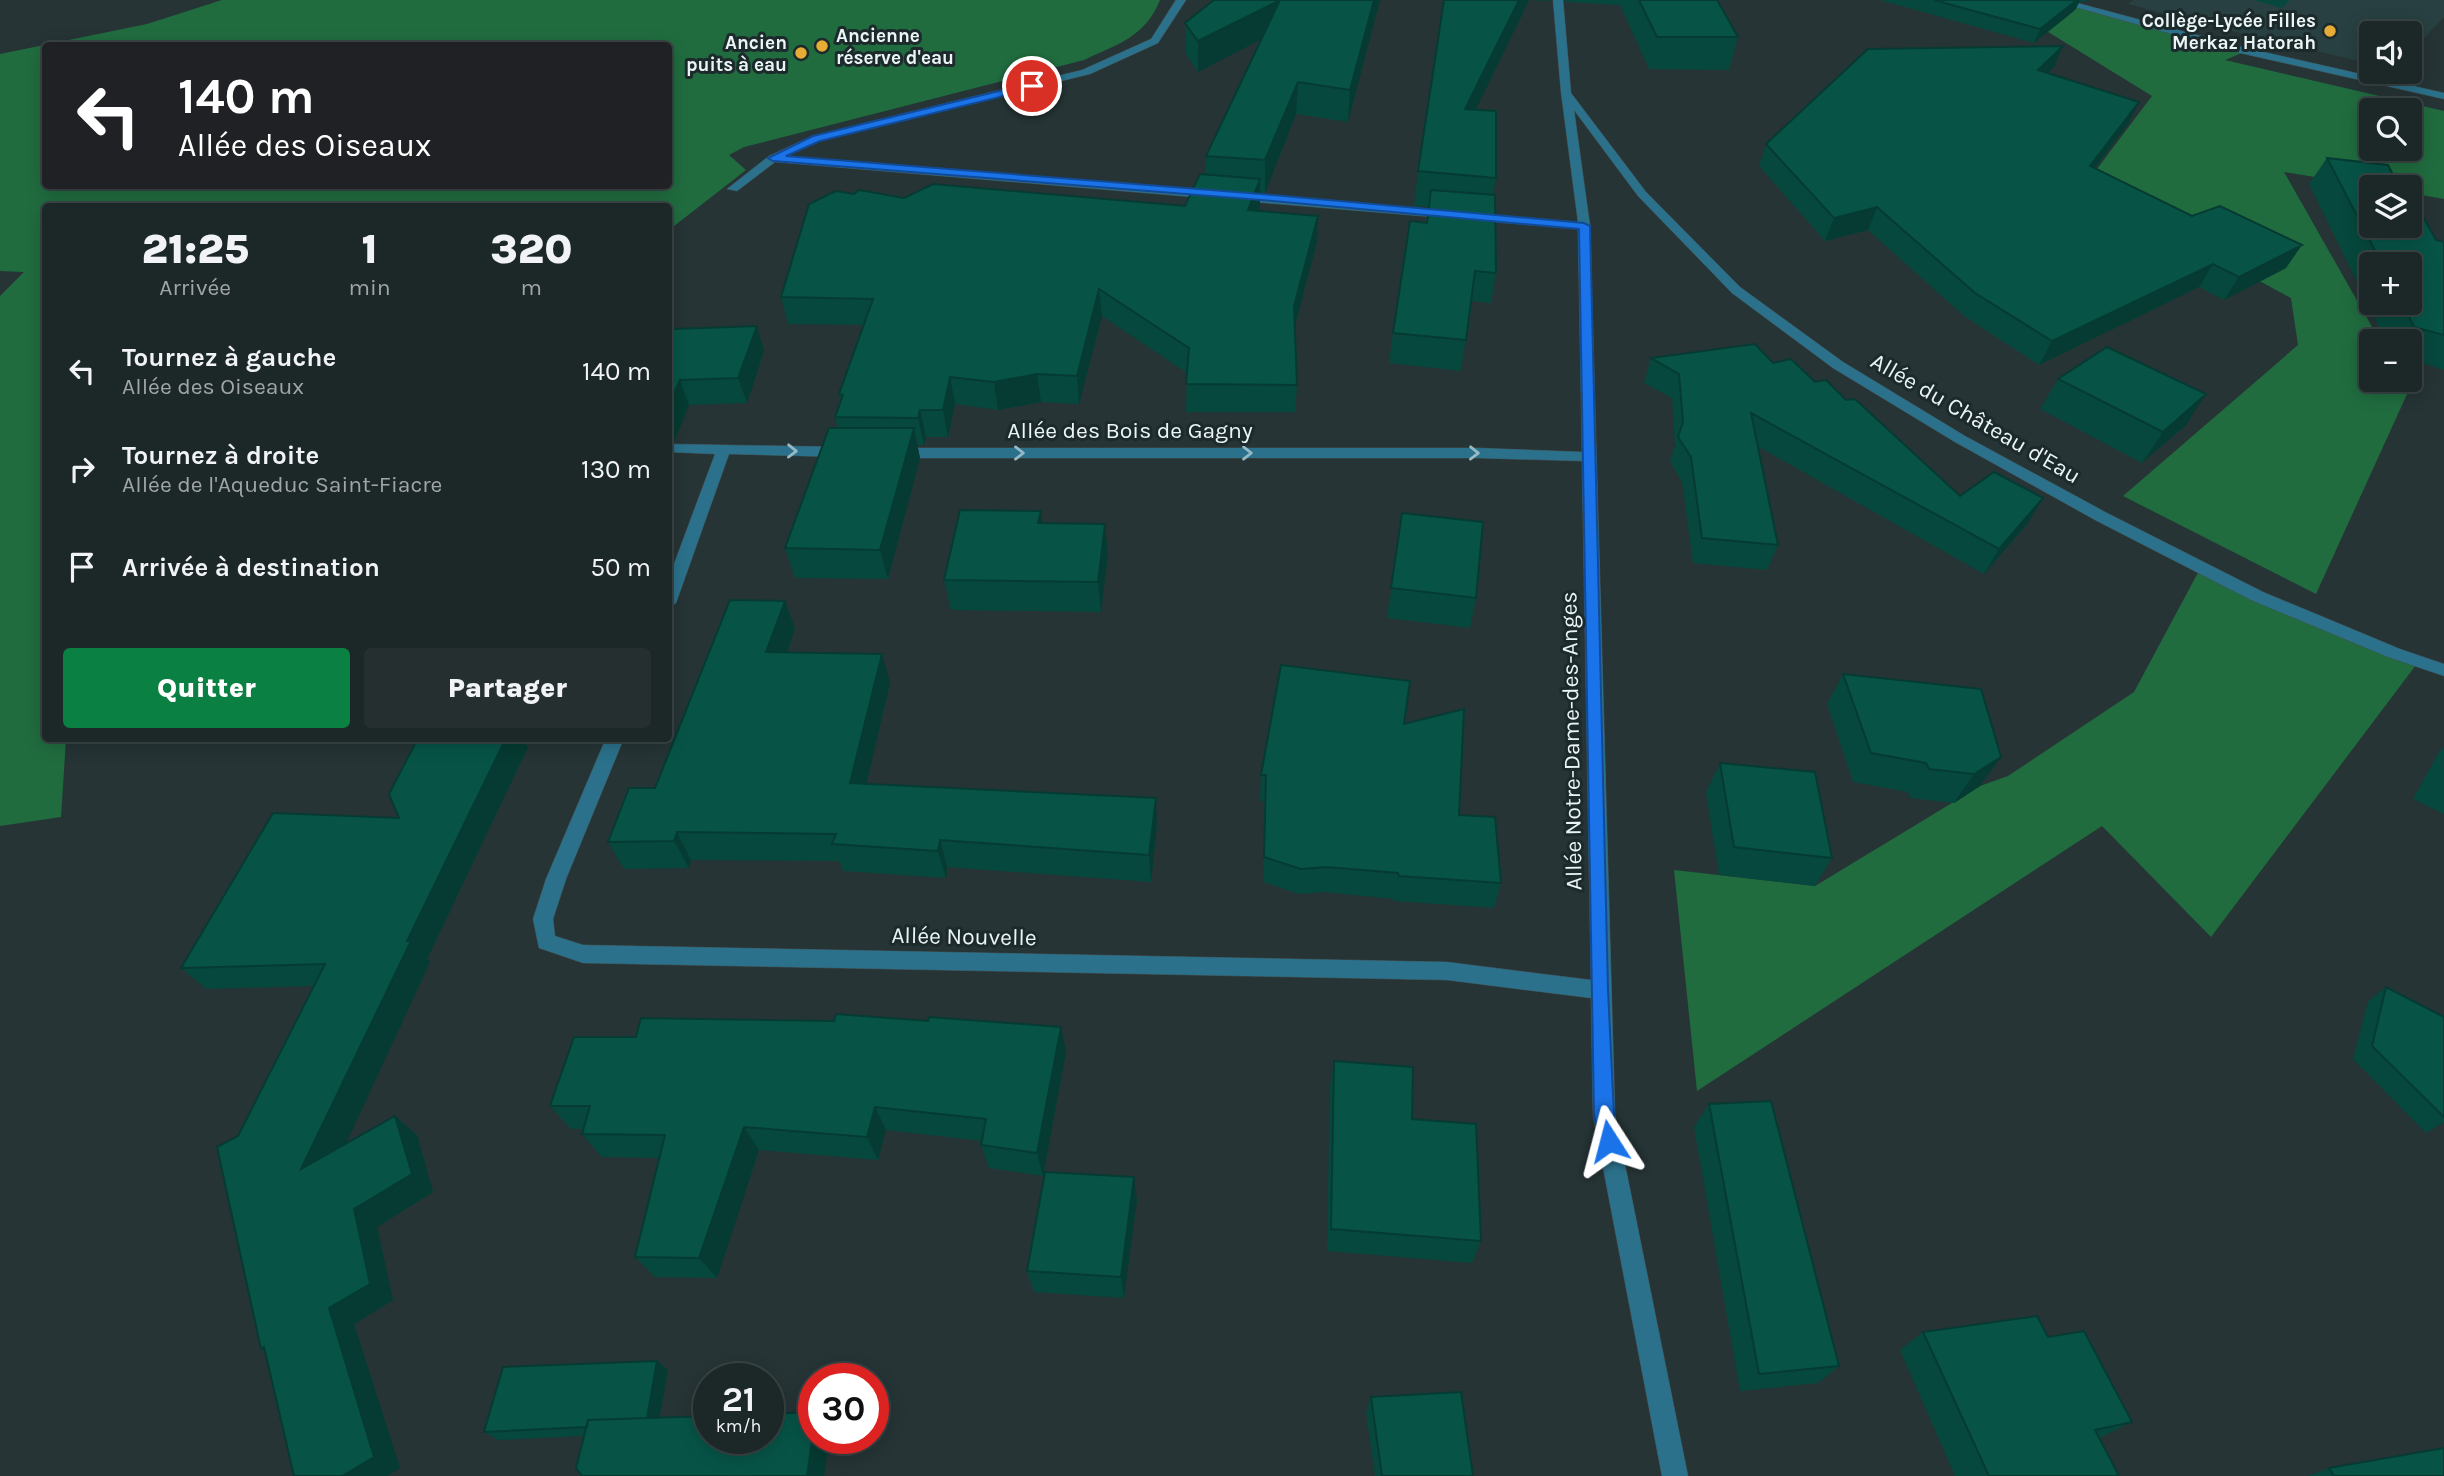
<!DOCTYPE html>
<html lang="fr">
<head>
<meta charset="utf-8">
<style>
  :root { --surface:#1c2728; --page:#252f30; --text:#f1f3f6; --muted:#a0a5a8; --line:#3a4445; --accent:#0b8043 }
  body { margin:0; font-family:Karla,sans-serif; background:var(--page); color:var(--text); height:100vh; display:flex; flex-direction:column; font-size:26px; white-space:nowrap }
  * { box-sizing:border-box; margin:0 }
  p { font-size:23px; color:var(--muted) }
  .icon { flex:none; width:38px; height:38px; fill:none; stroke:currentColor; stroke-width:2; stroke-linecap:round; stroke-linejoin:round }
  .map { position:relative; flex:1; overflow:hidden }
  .sheet { position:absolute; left:42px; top:203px; width:630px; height:539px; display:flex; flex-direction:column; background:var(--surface); border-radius:7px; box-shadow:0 4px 18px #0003,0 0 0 2px var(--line) }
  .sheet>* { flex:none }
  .guide { position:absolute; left:42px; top:42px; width:630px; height:147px; border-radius:7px; box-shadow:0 4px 18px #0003,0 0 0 2px var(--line); background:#202124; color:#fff; overflow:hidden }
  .fabs { position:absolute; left:2359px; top:21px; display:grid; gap:14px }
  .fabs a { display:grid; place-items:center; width:63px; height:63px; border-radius:7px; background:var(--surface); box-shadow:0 4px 18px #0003,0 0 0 2px var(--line); font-size:35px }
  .speed { position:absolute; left:693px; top:1363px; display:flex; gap:14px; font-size:35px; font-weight:700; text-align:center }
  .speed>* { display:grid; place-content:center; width:91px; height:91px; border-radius:50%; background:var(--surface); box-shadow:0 4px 18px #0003,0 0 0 2px var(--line); line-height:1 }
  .speed small { font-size:18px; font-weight:400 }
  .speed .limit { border:10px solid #d22; background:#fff; color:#111 }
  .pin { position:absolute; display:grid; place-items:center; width:60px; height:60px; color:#fff; margin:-30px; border:4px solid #fff; border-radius:50%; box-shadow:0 2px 7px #0007 }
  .me { position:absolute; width:77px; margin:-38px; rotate:351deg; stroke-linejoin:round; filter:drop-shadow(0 0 5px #0008) }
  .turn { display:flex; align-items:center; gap:24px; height:147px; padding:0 21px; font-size:32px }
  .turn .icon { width:91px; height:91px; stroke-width:2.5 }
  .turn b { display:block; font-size:49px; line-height:60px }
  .eta { display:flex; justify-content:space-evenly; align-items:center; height:119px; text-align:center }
  .eta b { font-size:42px; font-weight:800; line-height:49px }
  .primary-button { display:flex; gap:14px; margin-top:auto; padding:14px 21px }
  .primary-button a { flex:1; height:80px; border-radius:7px; background:var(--accent); color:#fff; font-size:28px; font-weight:800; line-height:80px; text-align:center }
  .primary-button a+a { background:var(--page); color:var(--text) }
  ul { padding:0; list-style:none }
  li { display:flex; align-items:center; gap:21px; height:98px; padding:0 21px }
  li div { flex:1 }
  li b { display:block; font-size:26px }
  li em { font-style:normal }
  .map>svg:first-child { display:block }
  .built { fill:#284042 }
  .green { fill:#206c3f; fill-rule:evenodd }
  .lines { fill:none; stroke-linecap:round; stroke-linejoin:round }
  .minor-casing { stroke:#424f51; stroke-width:1 }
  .tertiary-casing { stroke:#424f51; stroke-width:1 }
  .minor { fill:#2b718b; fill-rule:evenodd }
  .tertiary { fill:#2b718b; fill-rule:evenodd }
  .wall { fill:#06483d; fill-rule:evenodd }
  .shaded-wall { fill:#053b32 }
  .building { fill:#075447; stroke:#053b32; stroke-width:2 }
  .oneway { stroke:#95bac5 }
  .route { fill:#1a73e8; stroke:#114b97; stroke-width:2 }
  .poi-dot { fill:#e7ac36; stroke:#1c2a2c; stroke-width:2.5 }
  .labels { text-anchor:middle; stroke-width:6; stroke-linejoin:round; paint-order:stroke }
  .far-poi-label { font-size:19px; font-weight:bold; fill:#ebf5f5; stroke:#1c2a2c; text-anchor:end }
  .street-label { font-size:23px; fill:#ebf5f5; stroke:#1c2a2c }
</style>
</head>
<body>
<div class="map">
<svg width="2444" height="1476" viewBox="0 0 2444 1476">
  <rect width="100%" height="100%" fill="#263436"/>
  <path class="built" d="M 2133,0 L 2444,0 L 2444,17 L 2410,53 L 2410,33 L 2371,33 L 2371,64 L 2218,28 L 2128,4 Z"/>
  <path class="green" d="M 222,0 L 1160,0 C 1145,37 1118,44 1084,60 L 744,147 L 729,155 L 746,170 L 669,230 L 668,206 L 46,206 L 46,738 L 66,739 L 61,817 L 0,826 L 0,296 L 24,272 L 0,271 L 0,54 L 147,24 ZM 46,46 L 668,46 L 668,186 L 46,186 Z
    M 2055,0 L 2247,51 L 2225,60 L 2444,111 L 2444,199 L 2410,193 L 2410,187 L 2375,187 L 2284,172 L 2380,341 L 2371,341 L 2371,380 L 2401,380 L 2408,392 L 2316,594 L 2123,496 L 2298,345 L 2291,298 L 2084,186 L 2152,96 L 2024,17 ZM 2371,110 L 2410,110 L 2410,149 L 2371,149 Z
    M 2201,567 L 2419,661 L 2211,937 L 2102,826 L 1697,1091 L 1674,870 L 1815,886 L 1980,786 L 2008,776 L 2134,692 Z"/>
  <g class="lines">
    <g class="minor-casing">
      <path id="minor" d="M 1176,0 L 1186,0 L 1158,43 L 1090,74 L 820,140 L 787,156 L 1578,222 L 1561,92 L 1553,0 L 1563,0 L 1571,93 L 1646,192 L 1740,287 L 1843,362 L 1965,436 L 2107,513 L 2263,592 L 2400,649 L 2444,664 L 2444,676 L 2388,657 L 2251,600 L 2097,521 L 1955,442 L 1833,368 L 1732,293 L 1638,196 L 1574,110 L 1590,226 L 1615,1115 L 1688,1476 L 1662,1476 L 1593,1115 L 1591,998 L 1447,980 L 583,963 L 539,948 L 533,919 L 546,879 L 606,738 L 624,738 L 566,879 L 553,919 L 555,936 L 583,945 L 1447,962 L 1591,980 L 1582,461 L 1478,458 L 898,458 L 891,453 L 898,448 L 1478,448 L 1582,452 L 1578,229 L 775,162 L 737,191 L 727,189 L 769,156 L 812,136 L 1082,70 L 1151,39 Z
        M 668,444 L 842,447 L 849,452 L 842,457 L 729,454 L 676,603 L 668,608 L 668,580 L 715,454 L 668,452 Z"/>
    </g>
    <g class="tertiary-casing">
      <path id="tertiary" d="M 2050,0 L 2066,0 L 2246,48 L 2444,93 L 2444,99 L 2240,53 Z"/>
    </g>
    <use href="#minor" class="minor"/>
    <use href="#tertiary" class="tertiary"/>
  </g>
  <path class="wall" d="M 1380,0 L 1348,122 L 1296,114 L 1265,193 L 1260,193 L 1260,205 L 1258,211 L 1317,242 L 1295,326 L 1297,385 L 1295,412 L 1186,412 L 1187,373 L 1102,316 L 1079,404 L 1041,402 L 998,410 L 955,404 L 948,437 L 926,437 L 924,445 L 917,445 L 920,458 L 888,579 L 795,578 L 785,548 L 838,428 L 835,417 L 841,401 L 839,394 L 864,325 L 788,324 L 781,297 L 854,194 L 904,198 L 1185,206 L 1206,175 L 1206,156 L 1261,39 L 1198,72 L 1186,54 L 1185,23 Z
    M 1444,0 L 1551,0 L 1550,1 L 1529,0 L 1476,109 L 1496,178 L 1493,195 L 1496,273 L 1491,303 L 1471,301 L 1461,371 L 1389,363 L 1393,333 L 1427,223 L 1428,207 L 1414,206 L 1418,171 Z
    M 1565,0 L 1717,0 L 1738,37 L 1729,70 L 1649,69 L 1620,5 L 1566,2 Z
    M 1880,0 L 2088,0 L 2085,2 L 2080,1 L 2075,10 L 2034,43 Z
    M 2253,0 L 2290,0 L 2282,8 Z
    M 2063,46 L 2054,67 L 2047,73 L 2139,102 L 2128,124 L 2095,168 L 2286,268 L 2224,300 L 2199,287 L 2039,365 L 1964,316 L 1868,230 L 1825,241 L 1759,166 L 1766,144 Z
    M 2327,158 L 2371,187 L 2436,240 L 2444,242 L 2444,370 L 2410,359 L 2410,341 L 2386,341 L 2309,184 ZM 2371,264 L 2410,264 L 2410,303 L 2371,303 Z
    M 668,325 L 675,329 L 757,326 L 764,351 L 747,403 L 689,405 L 674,442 L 668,442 Z
    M 1651,358 L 1773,363 L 1815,382 L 1846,400 L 1960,496 L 2028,523 L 1984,574 L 1757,446 L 1778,545 L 1767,570 L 1693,563 L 1682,482 L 1670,461 L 1675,446 L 1672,398 L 1644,383 Z
    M 2058,379 L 2186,425 L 2142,463 L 2040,409 Z
    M 1402,513 L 1476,598 L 1470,628 L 1387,618 Z
    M 1043,523 L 1108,554 L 1101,612 L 951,610 L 944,580 Z
    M 785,601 L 795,629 L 787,653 L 890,683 L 866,784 L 1157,825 L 1151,882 L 947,867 L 946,878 L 843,871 L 839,861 L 691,860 L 689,868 L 624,869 L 608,842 L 655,788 Z
    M 1843,674 L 1981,689 L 1980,786 L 1954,803 L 1910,798 L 1908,792 L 1853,782 L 1827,704 Z
    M 1404,724 L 1501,883 L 1494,908 L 1394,901 L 1394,899 L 1324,892 L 1299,894 L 1263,882 L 1265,802 L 1260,801 L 1261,775 Z
    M 526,744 L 528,747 L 427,959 L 430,962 L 345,1144 L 417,1135 L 433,1192 L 377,1227 L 393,1300 L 354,1324 L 400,1468 L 265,1351 L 261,1349 L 238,1136 L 314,986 L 206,989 L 181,968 L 399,818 Z
    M 2444,747 L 2444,814 L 2413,799 L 2439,752 Z
    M 1720,763 L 1832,858 L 1815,886 L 1719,875 L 1706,792 Z
    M 2386,987 L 2444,1017 L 2444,1122 L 2426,1133 L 2353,1059 L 2368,1001 Z
    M 1066,1052 L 1043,1176 L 989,1168 L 981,1145 L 982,1141 L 886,1130 L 878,1160 L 759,1150 L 717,1278 L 655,1277 L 635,1257 L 660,1158 L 602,1157 L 582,1134 L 583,1129 L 571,1129 L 550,1106 Z
    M 1334,1061 L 1412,1119 L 1481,1241 L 1472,1263 L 1327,1251 L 1330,1086 Z
    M 1709,1104 L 1839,1366 L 1818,1383 L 1740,1391 L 1694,1127 Z
    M 1137,1200 L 1124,1298 L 1034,1292 L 1027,1271 Z
    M 1923,1332 L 2048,1337 L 2132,1422 L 2099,1438 L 2119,1476 L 1955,1476 L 1900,1350 Z
    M 657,1361 L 668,1370 L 659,1418 L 814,1438 L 829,1438 L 824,1476 L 582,1476 L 584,1436 L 498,1440 L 484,1432 Z
    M 1371,1397 L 1473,1476 L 1375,1476 L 1366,1412 Z
    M 2329,1468 L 2444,1476 L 2308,1476 Z"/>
  <path class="shaded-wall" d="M 1280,0 L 1279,30 L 1198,72 L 1198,41 Z
    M 1374,0 L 1380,0 L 1348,122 L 1350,90 Z
    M 1519,0 L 1529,0 L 1460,142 L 1465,109 Z
    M 2077,0 L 2080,0 L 2075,10 L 2034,43 L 2040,29 Z
    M 2063,46 L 2054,67 L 2028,92 L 2038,70 Z
    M 1298,82 L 1296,114 L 1265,193 L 1265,160 Z
    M 2139,102 L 2128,124 L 2079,188 L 2090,166 Z
    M 1260,179 L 1260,205 L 1247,236 L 1248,210 Z
    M 1877,207 L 1868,230 L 1825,241 L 1834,218 Z
    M 1318,216 L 1317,242 L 1293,333 L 1294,306 Z
    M 2302,245 L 2286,268 L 2224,300 L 2239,277 Z
    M 2213,264 L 2199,287 L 2039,365 L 2052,341 Z
    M 1099,289 L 1102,316 L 1079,404 L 1077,376 Z
    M 757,326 L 764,351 L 747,403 L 738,378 Z
    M 1037,374 L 1041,402 L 998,410 L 994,382 Z
    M 950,377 L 955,404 L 948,437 L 943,410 Z
    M 680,380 L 689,405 L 674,442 L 668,427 L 668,407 Z
    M 2206,394 L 2186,425 L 2142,463 L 2163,432 Z
    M 920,410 L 926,437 L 924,445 L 918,418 Z
    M 914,428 L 920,458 L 888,579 L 880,550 Z
    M 2043,498 L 2028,523 L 1984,574 L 1999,549 Z
    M 1041,511 L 1045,541 L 1038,523 Z
    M 1105,524 L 1108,554 L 1101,612 L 1098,582 Z
    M 785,601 L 795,629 L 777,681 L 766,652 Z
    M 882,654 L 890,683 L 860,811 L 850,783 Z
    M 506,738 L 529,738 L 526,744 L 528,747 L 427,959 L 430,962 L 326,1187 L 301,1169 L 407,941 Z
    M 2001,757 L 1980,786 L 1954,803 L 1974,774 Z
    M 1156,798 L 1157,825 L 1151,882 L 1149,855 Z
    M 677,832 L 691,860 L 689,868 L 674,841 Z
    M 940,840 L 947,867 L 946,878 L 938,851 Z
    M 1061,1027 L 1066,1052 L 1043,1176 L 1037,1153 Z
    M 875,1107 L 886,1130 L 878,1160 L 867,1137 Z
    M 395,1116 L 417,1135 L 433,1192 L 377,1227 L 393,1300 L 354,1324 L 400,1468 L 387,1476 L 342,1476 L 329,1308 L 354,1209 Z
    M 744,1127 L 759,1150 L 717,1278 L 699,1258 Z
    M 1134,1177 L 1137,1200 L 1124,1298 L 1121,1277 Z
    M 657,1361 L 668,1370 L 657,1432 L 646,1424 Z
    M 814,1428 L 814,1438 L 829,1438 L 824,1476 L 807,1476 Z"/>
  <path class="building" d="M 1214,0 L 1280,0 L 1198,41 L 1185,23 Z
    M 1280,0 L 1374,0 L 1350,90 L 1298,82 L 1265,160 L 1206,156 Z
    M 1444,0 L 1519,0 L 1465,109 L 1496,111 L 1496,178 L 1418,171 Z
    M 1639,0 L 1717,0 L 1738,37 L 1657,37 Z
    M 1934,0 L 2077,0 L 2040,29 Z
    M 2063,46 L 2038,70 L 2139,102 L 2090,166 L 2192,216 L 2220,206 L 2302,245 L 2239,277 L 2213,264 L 2052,341 L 1975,293 L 1877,207 L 1834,218 L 1766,144 L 1868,49 Z
    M 2327,158 L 2388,165 L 2399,187 L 2371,187 L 2371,226 L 2410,226 L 2410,197 L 2412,197 L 2436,240 L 2444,242 L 2444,335 L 2414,327 L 2402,303 L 2410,303 L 2410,264 L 2382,264 Z
    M 1200,174 L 1260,179 L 1248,210 L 1318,216 L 1294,306 L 1297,385 L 1186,384 L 1189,348 L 1099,289 L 1077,376 L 1037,374 L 994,382 L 950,377 L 943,410 L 920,410 L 918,418 L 835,417 L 843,395 L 839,394 L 873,299 L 781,297 L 809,204 L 836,191 L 854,194 L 859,190 L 904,198 L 933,184 L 1185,206 Z
    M 1431,190 L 1495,195 L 1496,273 L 1475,271 L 1466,340 L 1393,333 L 1410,221 L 1427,223 Z
    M 668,325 L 675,329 L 757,326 L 738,378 L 680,380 L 668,407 Z
    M 1755,344 L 1773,363 L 1791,359 L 1815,382 L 1826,380 L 1846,400 L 1855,399 L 1960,496 L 1994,472 L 2043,498 L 1999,549 L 1751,413 L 1778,545 L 1702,538 L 1691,457 L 1678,437 L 1683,422 L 1679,374 L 1651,358 Z
    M 2107,347 L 2206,394 L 2163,432 L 2058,379 Z
    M 829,428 L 914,428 L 880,550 L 785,548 Z
    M 960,510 L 1041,511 L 1038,523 L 1105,524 L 1098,582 L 944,580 Z
    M 1402,513 L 1483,522 L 1476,598 L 1391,588 Z
    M 730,600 L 785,601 L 766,652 L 882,654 L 850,783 L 1156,798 L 1149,855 L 940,840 L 938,851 L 832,844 L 836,834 L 677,832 L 674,841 L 608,842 L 629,788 L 655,788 Z
    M 1281,665 L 1410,681 L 1404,724 L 1464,709 L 1459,815 L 1495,817 L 1501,883 L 1399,876 L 1398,873 L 1326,867 L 1301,869 L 1264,857 L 1266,775 L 1261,775 Z
    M 1843,674 L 1981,689 L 2001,757 L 1974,774 L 1929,769 L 1926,763 L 1871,753 Z
    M 418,738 L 506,738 L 407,941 L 411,941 L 301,1169 L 395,1116 L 412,1174 L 354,1209 L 370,1284 L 329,1308 L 374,1457 L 342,1476 L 294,1476 L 264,1347 L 261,1349 L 217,1147 L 238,1136 L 325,964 L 181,968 L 273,813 L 399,818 L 389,794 Z
    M 1720,763 L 1815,772 L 1832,858 L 1734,847 Z
    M 2386,987 L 2444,1017 L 2444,1117 L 2372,1046 Z
    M 836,1014 L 928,1021 L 929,1017 L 1061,1027 L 1037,1153 L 981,1145 L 986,1119 L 875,1107 L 867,1137 L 744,1127 L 699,1258 L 635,1257 L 665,1135 L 582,1134 L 590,1106 L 550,1106 L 574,1037 L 636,1037 L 641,1018 L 834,1021 Z
    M 1334,1061 L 1413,1067 L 1412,1119 L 1476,1124 L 1481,1241 L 1331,1229 Z
    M 1771,1101 L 1839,1366 L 1759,1374 L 1709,1104 Z
    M 1045,1172 L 1134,1177 L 1121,1277 L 1027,1271 Z
    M 2037,1316 L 2048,1337 L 2084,1331 L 2132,1422 L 2095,1430 L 2119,1476 L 1989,1476 L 1923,1332 Z
    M 657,1361 L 647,1418 L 588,1420 L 587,1427 L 484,1432 L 503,1367 Z
    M 1461,1392 L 1473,1476 L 1382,1476 L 1371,1397 Z
    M 814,1412 L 814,1428 L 807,1476 L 582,1476 L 576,1468 L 588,1420 L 709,1416 L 709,1438 L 768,1438 L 768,1414 Z
    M 2444,1448 L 2444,1476 L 2334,1476 L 2329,1468 Z"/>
  <defs><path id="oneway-chevron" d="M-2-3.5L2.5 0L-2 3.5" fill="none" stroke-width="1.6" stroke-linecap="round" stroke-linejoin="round" transform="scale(1.75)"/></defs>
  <g class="oneway">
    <use href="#oneway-chevron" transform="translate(792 451) rotate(1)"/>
    <use href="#oneway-chevron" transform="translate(1019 453)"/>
    <use href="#oneway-chevron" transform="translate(1247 453)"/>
    <use href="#oneway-chevron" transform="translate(1474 453) rotate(1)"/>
  </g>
  <path class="route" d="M 1032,83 L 1036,84 L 1036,88 L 820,141 L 786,156 L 1261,194 L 1584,223 L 1590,226 L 1608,990 L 1614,1115 L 1619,1141 L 1616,1148 L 1609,1151 L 1602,1148 L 1594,1115 L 1579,229 L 1261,200 L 773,161 L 768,158 L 813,136 Z"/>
  <g class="poi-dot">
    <circle cx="2330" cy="31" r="7"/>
    <circle cx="822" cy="46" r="7"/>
    <circle cx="801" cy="53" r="7"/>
  </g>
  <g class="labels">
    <g class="far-poi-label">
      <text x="2316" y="27">Collège-Lycée Filles<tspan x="2316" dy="22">Merkaz Hatorah</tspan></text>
      <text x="836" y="42" text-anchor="start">Ancienne<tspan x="836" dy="22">réserve d'eau</tspan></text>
      <text x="787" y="49">Ancien<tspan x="787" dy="22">puits à eau</tspan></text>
    </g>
    <g class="street-label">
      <text transform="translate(1976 418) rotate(30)" y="8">Allée du Château d'Eau</text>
      <text x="1130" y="438">Allée des Bois de Gagny</text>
      <text transform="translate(1571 741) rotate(-91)" y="8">Allée Notre-Dame-des-Anges</text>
      <text transform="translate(964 936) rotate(1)" y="8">Allée Nouvelle</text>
    </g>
  </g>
</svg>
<div class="fabs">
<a><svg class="icon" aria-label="sound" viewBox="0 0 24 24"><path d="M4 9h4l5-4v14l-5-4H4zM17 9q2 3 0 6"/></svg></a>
<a><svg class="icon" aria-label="search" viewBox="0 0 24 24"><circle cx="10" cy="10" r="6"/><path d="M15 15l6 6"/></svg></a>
<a><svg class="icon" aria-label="layers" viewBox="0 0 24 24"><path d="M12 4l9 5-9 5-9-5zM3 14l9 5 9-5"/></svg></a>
<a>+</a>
<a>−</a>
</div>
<div class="speed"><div>21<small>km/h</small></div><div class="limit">30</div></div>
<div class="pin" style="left:1032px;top:86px;background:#d93025"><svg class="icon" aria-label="arrive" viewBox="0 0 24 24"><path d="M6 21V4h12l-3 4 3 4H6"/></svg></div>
<svg class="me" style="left:1609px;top:1141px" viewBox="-20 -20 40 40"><path d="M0-17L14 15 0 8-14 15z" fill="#1a73e8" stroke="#fff" stroke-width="4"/></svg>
<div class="guide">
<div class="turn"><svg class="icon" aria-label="left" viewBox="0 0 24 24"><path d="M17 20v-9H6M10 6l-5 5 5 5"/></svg><div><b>140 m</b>Allée des Oiseaux</div></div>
</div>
<section class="sheet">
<div class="eta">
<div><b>21:25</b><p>Arrivée</p></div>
<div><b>1</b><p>min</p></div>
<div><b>320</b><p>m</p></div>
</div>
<ul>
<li><svg class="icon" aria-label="left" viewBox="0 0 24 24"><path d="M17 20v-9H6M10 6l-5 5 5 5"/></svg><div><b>Tournez à gauche</b><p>Allée des Oiseaux</p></div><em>140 m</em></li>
<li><svg class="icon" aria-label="right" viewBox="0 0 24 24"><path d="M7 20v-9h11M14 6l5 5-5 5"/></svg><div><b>Tournez à droite</b><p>Allée de l'Aqueduc Saint-Fiacre</p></div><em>130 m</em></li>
<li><svg class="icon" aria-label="arrive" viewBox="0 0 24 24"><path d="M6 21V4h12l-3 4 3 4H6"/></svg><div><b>Arrivée à destination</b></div><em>50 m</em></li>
</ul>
<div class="primary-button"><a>Quitter</a><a>Partager</a></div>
</section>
</div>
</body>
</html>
